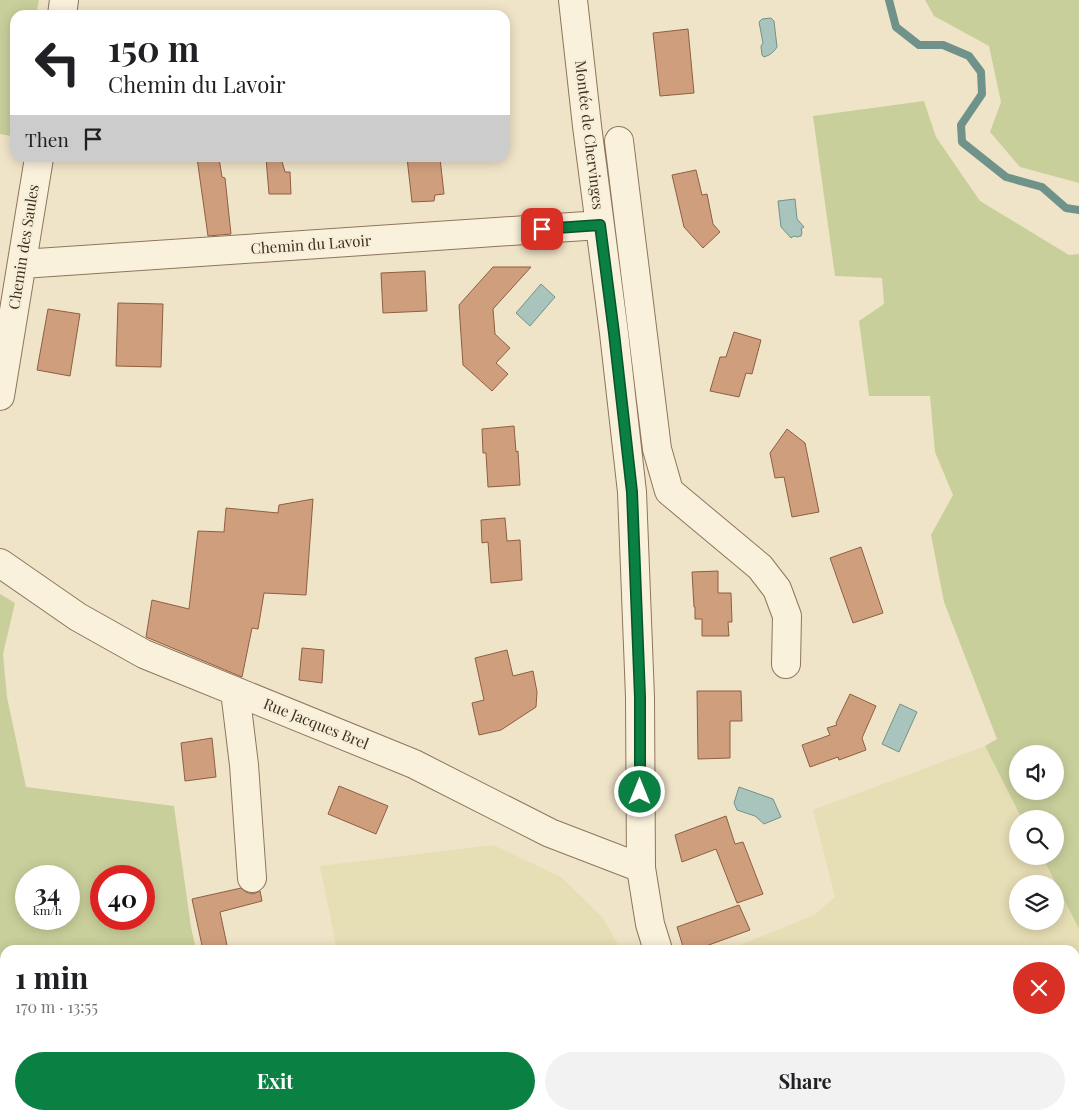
<!DOCTYPE html>
<html lang="en">
<head>
<meta charset="utf-8">
<style>
  :root { --surface:#fff; --page:#f2f2f2; --text:#202124; --muted:#757577; --accent:#0b8043 }
  body { margin:0; font-family:"Playfair Display",serif; background:var(--page); color:var(--text); height:100vh; display:flex; flex-direction:column; font-size:19px; white-space:nowrap }
  * { box-sizing:border-box; margin:0 }
  p { font-size:16px; color:var(--muted) }
  .icon { flex:none; width:28px; height:28px; fill:none; stroke:currentColor; stroke-width:2; stroke-linecap:round; stroke-linejoin:round }
  .map { position:relative; flex:1; overflow:hidden }
  .sheet { position:absolute; left:0px; top:945px; width:1080px; height:175px; display:flex; flex-direction:column; background:var(--surface); border-radius:15px 15px 0 0; box-shadow:0 2px 12px #0003 }
  .sheet>* { flex:none }
  .banner { position:absolute; left:10px; top:10px; width:500px; height:152px; border-radius:15px; box-shadow:0 2px 12px #0003; background:#fff; color:var(--text); overflow:hidden }
  .fabs { position:absolute; left:1009px; top:745px; display:grid; gap:10px }
  .fabs a { display:grid; place-items:center; width:55px; height:55px; border-radius:50%; background:var(--surface); box-shadow:0 2px 12px #0003; font-size:25px }
  .speed { position:absolute; left:15px; top:865px; display:flex; gap:10px; font-size:25px; font-weight:700; text-align:center }
  .speed>* { display:grid; place-content:center; width:65px; height:65px; border-radius:50%; background:var(--surface); box-shadow:0 2px 12px #0003; line-height:1 }
  .speed small { font-size:12px; font-weight:400 }
  .speed .limit { border:8px solid #d22; background:#fff; color:#111 }
  .pin { position:absolute; display:grid; place-items:center; width:42px; height:42px; color:#fff; margin:-21px; border-radius:10px; box-shadow:0 2px 8px #0006 }
  .me { position:absolute; width:55px; margin:-28px; rotate:0deg; stroke-linejoin:round; filter:drop-shadow(0 0 4px #0008) }
  .turn { display:flex; align-items:center; gap:18px; height:105px; padding:0 15px; font-size:22px }
  .turn .icon { width:65px; height:65px; stroke-width:2.5 }
  .turn b { display:block; font-size:35px; line-height:42px }
  .then { display:flex; align-items:center; height:48px; padding:0 15px; background:#0003; gap:10px; font-size:19px }
  .round { display:grid; place-items:center; flex:none; width:52px; height:52px; border-radius:26px; background:var(--page) }
  .head { display:flex; align-items:center; justify-content:space-between; height:85px; padding:0 15px }
  h1 { font-size:30px; font-weight:700; line-height:38px }
  .primary-button { display:flex; gap:10px; margin-top:auto; padding:10px 15px }
  .primary-button a { flex:1; height:58px; border-radius:30px; background:var(--accent); color:#fff; font-size:20px; font-weight:700; line-height:58px; text-align:center }
  .primary-button a+a { background:var(--page); color:var(--text) }
  .map>svg:first-child { display:block }
  .farmland { fill:#e6deb5; fill-rule:evenodd }
  .green { fill:#c9cf9b; fill-rule:evenodd }
  .water { fill:#a9c4bc; stroke:#6f938a }
  .lines { fill:none; stroke-linecap:round; stroke-linejoin:round }
  .stream { stroke:#6f938a; stroke-width:8 }
  .building { fill:#cf9f7d; stroke:#8d5f41 }
  .minor-casing { stroke:#8d765c; stroke-width:30 }
  .minor { stroke:#faf1dc; stroke-width:28 }
  .route-casing { stroke:#07532c; stroke-width:12 }
  .route { stroke:#0b8043; stroke-width:9 }
  .labels { text-anchor:middle; stroke-width:4; stroke-linejoin:round; paint-order:stroke }
  .street-label { font-size:15px; fill:#3d2e20; stroke:#f7eed8 }
</style>
</head>
<body>
<div class="map">
<svg width="1079" height="1120" viewBox="0 0 1079 1120">
  <rect width="100%" height="100%" fill="#f0e4c8"/>
  <path class="farmland" d="M 985,746 L 1022,819 L 1018,819 L 1018,856 L 1042,856 L 1079,929 L 1079,1072 L 1075,1073 L 1075,950 L 728,950 L 814,915 L 835,897 L 813,810 ZM 1018,884 L 1055,884 L 1055,921 L 1018,921 Z
    M 493,845 L 561,877 L 603,918 L 621,950 L 337,950 L 320,866 Z
    M 1079,1087 L 1079,1120 L 1004,1120 L 1015,1115 L 1075,1115 L 1075,1089 Z
    M 317,1115 L 683,1115 L 685,1120 L 318,1120 Z
    M 764,1115 L 974,1115 L 961,1120 L 764,1120 Z"/>
  <path class="green" d="M 0,0 L 39,0 L 36,15 L 15,15 L 15,118 L 11,136 L 0,134 Z
    M 925,0 L 1079,0 L 1079,183 L 1020,167 L 990,132 L 1001,102 L 989,46 L 934,16 Z
    M 924,101 L 936,137 L 980,201 L 1069,255 L 1079,254 L 1079,929 L 1042,856 L 1055,856 L 1055,819 L 1022,819 L 985,746 L 997,739 L 944,602 L 931,535 L 953,495 L 935,452 L 930,396 L 869,396 L 859,321 L 884,304 L 882,278 L 835,276 L 813,116 ZM 1018,754 L 1055,754 L 1055,791 L 1018,791 Z
    M 0,594 L 15,603 L 3,654 L 7,697 L 26,787 L 174,806 L 191,927 L 196,950 L 5,950 L 5,1115 L 294,1115 L 295,1120 L 0,1120 ZM 26,876 L 69,876 L 69,919 L 26,919 ZM 101,876 L 144,876 L 144,919 L 101,919 Z"/>
  <path class="water" d="M 771,18 L 774,21 L 777,47 C 773,53 770,55 764,57 L 762,55 L 761,46 L 763,43 L 759,22 L 762,19 Z
    M 795,199 L 797,219 L 804,227 L 801,229 L 802,232 L 801,236 L 797,237 L 794,236 L 791,238 L 781,227 L 778,201 Z
    M 541,284 L 555,297 L 530,326 L 516,313 Z
    M 900,704 L 917,712 L 899,752 L 882,744 Z
    M 739,787 L 773,799 L 781,817 L 764,824 L 755,816 L 737,810 L 734,803 Z"/>
  <g class="lines">
    <path class="stream" d="M 889,0 L 896,27 L 919,45 L 943,45 L 969,56 L 981,72 L 982,94 L 961,125 L 962,142 L 1006,177 L 1042,187 L 1066,208 L 1079,210"/>
  </g>
  <path class="building" d="M 688,29 L 694,93 L 660,96 L 653,33 Z
    M 197,158 L 219,158 L 222,177 L 225,178 L 231,234 L 208,236 Z
    M 266,158 L 281,158 L 285,172 L 290,172 L 291,194 L 269,194 Z
    M 407,158 L 440,158 L 444,194 L 435,195 L 434,201 L 412,202 Z
    M 696,170 L 702,195 L 707,194 L 713,224 L 720,232 L 703,248 L 684,227 L 672,175 Z
    M 493,267 L 531,267 L 493,309 L 495,334 L 510,348 L 496,363 L 508,374 L 492,391 L 463,365 L 459,305 Z
    M 425,271 L 427,311 L 383,313 L 381,273 Z
    M 118,303 L 163,304 L 161,367 L 116,366 Z
    M 48,309 L 80,314 L 70,376 L 37,370 Z
    M 734,332 L 761,340 L 752,374 L 746,373 L 739,397 L 710,391 L 720,357 L 726,357 Z
    M 514,426 L 516,452 L 518,451 L 520,485 L 488,487 L 486,453 L 483,453 L 482,429 Z
    M 787,429 L 805,443 L 819,512 L 792,517 L 784,477 L 775,478 L 770,453 Z
    M 313,499 L 306,595 L 264,593 L 258,629 L 252,628 L 242,677 L 146,637 L 152,600 L 189,609 L 198,531 L 224,532 L 226,508 L 278,513 L 279,505 Z
    M 505,518 L 507,541 L 520,540 L 522,580 L 491,583 L 488,542 L 482,543 L 481,520 Z
    M 861,547 L 883,613 L 853,623 L 830,558 Z
    M 718,571 L 718,593 L 731,593 L 732,622 L 728,622 L 729,636 L 702,636 L 702,619 L 695,619 L 695,607 L 694,607 L 692,572 Z
    M 302,648 L 324,650 L 322,683 L 299,680 Z
    M 507,650 L 513,676 L 533,671 L 537,692 L 536,707 L 501,730 L 479,735 L 472,703 L 484,700 L 475,658 Z
    M 697,691 L 741,691 L 742,721 L 730,721 L 730,758 L 698,759 Z
    M 850,694 L 876,706 L 862,738 L 866,750 L 839,760 L 838,757 L 810,767 L 802,745 L 830,735 L 827,728 L 837,725 L 836,723 Z
    M 212,738 L 216,777 L 185,781 L 181,743 Z
    M 339,786 L 388,806 L 376,834 L 328,814 Z
    M 726,816 L 735,844 L 743,842 L 763,894 L 737,903 L 716,849 L 682,862 L 675,835 Z
    M 241,888 L 246,892 L 253,894 L 260,891 L 262,901 L 220,912 L 228,950 L 203,950 L 192,899 Z
    M 739,905 L 750,930 L 695,950 L 684,950 L 677,927 Z"/>
  <g class="lines">
    <g class="minor-casing">
      <path id="minor" d="M 573,0 L 587,126 L 614,333 L 632,492 L 640,697 L 641,868 L 650,924 L 658,950
        M 62,15 L 64,0
        M 619,141 L 657,449 L 669,491 L 760,567 L 777,589 L 787,616 L 786,664
        M 22,264 L 600,225
        M 0,396 L 39,158
        M 0,563 L 78,617 L 144,654 L 414,764 L 550,833 L 641,868
        M 235,691 L 244,765 L 252,878
        M 725,1115 L 727,1120"/>
    </g>
    <use href="#minor" class="minor"/>
  </g>
  <g class="lines">
    <g class="route-casing">
      <path id="route" d="M 542,229 L 600,225 L 614,333 L 632,492 L 640,697 L 640,792"/>
    </g>
    <use href="#route" class="route"/>
  </g>
  <g class="labels">
    <g class="street-label">
      <text transform="translate(589 135) rotate(83)" y="5">Montée de Chervinges</text>
      <text transform="translate(311 245) rotate(-4)" y="5">Chemin du Lavoir</text>
      <text transform="translate(24 247) rotate(-81)" y="5">Chemin des Saules</text>
      <text transform="translate(316 724) rotate(22)" y="5">Rue Jacques Brel</text>
    </g>
  </g>
</svg>
<div class="fabs">
<a><svg class="icon" aria-label="sound" viewBox="0 0 24 24"><path d="M4 9h4l5-4v14l-5-4H4zM17 9q2 3 0 6"/></svg></a>
<a><svg class="icon" aria-label="search" viewBox="0 0 24 24"><circle cx="10" cy="10" r="6"/><path d="M15 15l6 6"/></svg></a>
<a><svg class="icon" aria-label="layers" viewBox="0 0 24 24"><path d="M12 4l9 5-9 5-9-5zM3 14l9 5 9-5"/></svg></a>
</div>
<div class="speed"><div>34<small>km/h</small></div><div class="limit">40</div></div>
<div class="pin" style="left:542px;top:229px;background:#d93025"><svg class="icon" aria-label="arrive" viewBox="0 0 24 24"><path d="M6 21V4h12l-3 4 3 4H6"/></svg></div>
<svg class="me" style="left:640px;top:792px" viewBox="-20 -20 40 40"><circle r="17" fill="#0b8043" stroke="#fff" stroke-width="3"/><path d="M0-11L8 9 0 5-8 9z" fill="#fff"/></svg>
<div class="banner">
<div class="turn"><svg class="icon" aria-label="left" viewBox="0 0 24 24"><path d="M17 20v-9H6M10 6l-5 5 5 5"/></svg><div><b>150 m</b>Chemin du Lavoir</div></div>
<div class="then">Then<svg class="icon" aria-label="arrive" viewBox="0 0 24 24"><path d="M6 21V4h12l-3 4 3 4H6"/></svg></div>
</div>
<section class="sheet">
<div class="head"><div><h1>1 min</h1><p>170 m · 13:55</p></div><a class="round" style="background:#d93025;color:#fff"><svg class="icon" aria-label="close" viewBox="0 0 24 24"><path d="M6 6l12 12M18 6L6 18"/></svg></a></div>
<div class="primary-button"><a>Exit</a><a>Share</a></div>
</section>
</div>
</body>
</html>
